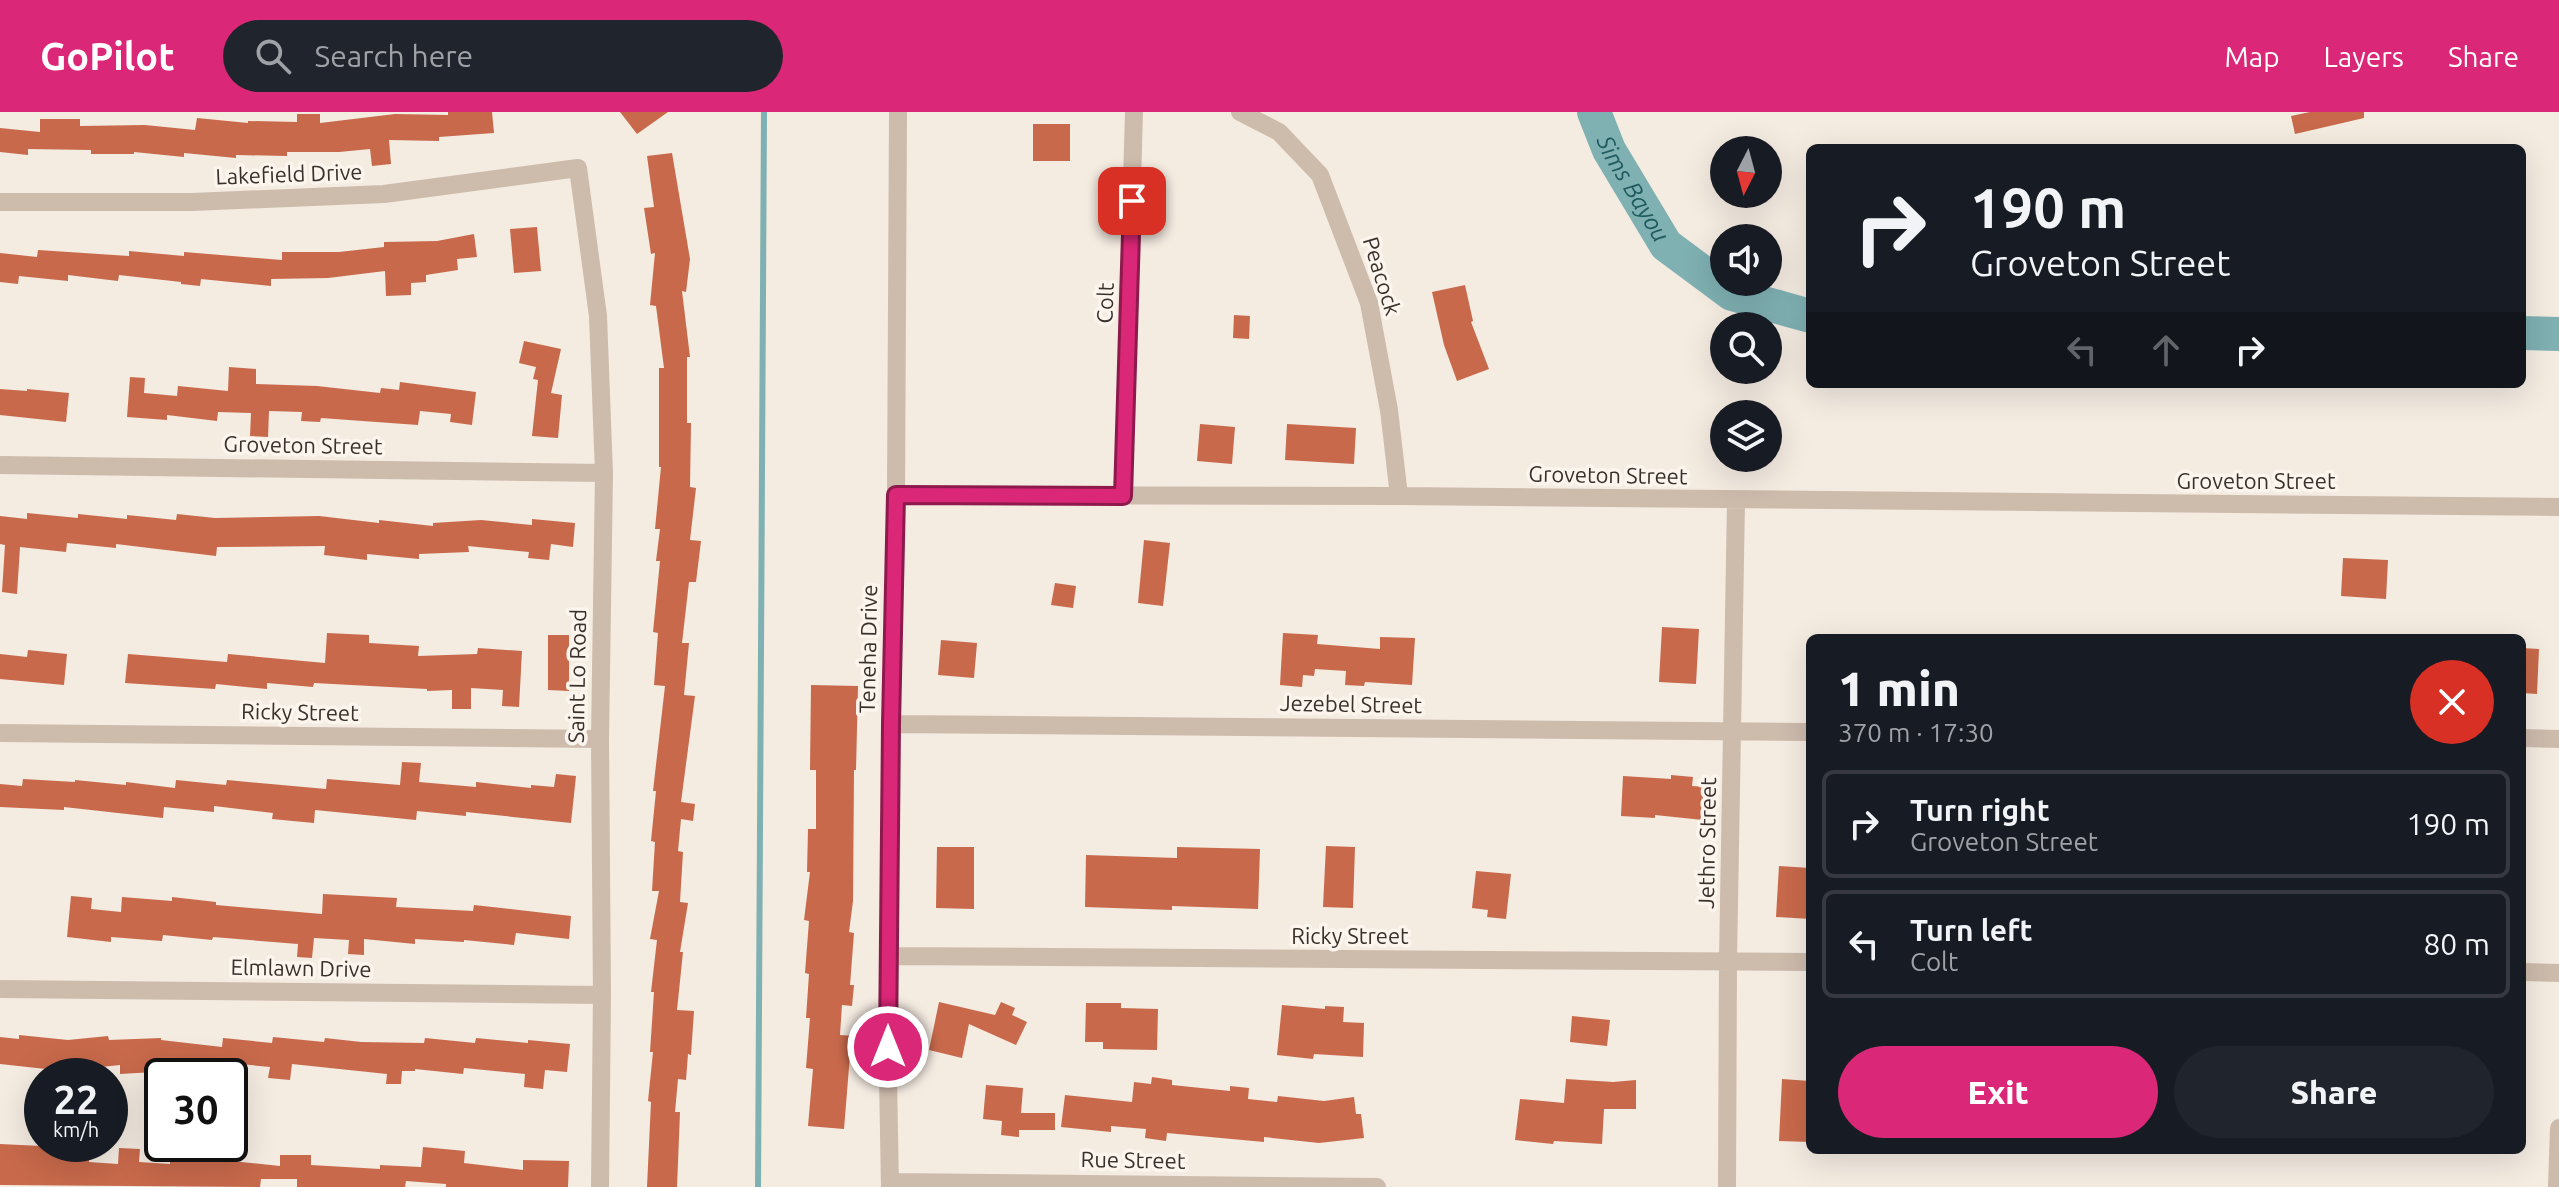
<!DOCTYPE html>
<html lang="en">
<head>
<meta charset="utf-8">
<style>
  :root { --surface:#171b24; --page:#20242c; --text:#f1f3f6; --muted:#9ea1a6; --line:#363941; --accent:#db2777 }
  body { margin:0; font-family:Ubuntu,sans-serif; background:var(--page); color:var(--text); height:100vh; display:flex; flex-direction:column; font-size:30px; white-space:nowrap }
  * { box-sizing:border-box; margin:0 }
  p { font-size:26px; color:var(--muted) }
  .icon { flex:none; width:44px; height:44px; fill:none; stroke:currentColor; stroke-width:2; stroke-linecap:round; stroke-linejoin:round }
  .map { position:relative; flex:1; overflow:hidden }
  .side { position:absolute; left:1806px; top:522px; width:720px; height:520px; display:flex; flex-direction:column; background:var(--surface); border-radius:12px; box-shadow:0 8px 32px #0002 }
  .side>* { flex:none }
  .banner { position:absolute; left:1806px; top:32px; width:720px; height:244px; border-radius:12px; box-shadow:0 8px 32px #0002; background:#171b24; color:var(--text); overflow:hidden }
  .needle { width:52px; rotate:186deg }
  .buttons { position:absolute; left:1710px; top:24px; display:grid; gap:16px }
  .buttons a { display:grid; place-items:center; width:72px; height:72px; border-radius:50%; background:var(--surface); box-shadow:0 8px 32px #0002; font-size:40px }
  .speed { position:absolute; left:24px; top:946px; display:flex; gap:16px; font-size:40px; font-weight:700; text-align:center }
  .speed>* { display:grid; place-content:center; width:104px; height:104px; border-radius:50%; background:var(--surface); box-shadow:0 8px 32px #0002; line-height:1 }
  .speed small { font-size:20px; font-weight:400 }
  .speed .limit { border:4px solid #111; border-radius:12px; background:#fff; color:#111 }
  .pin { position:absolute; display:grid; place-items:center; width:68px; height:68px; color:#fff; margin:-34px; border-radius:16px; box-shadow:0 4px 12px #0006 }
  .me { position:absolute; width:88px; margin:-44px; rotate:0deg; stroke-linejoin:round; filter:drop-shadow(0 0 6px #0008) }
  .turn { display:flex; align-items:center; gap:28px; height:168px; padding:0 32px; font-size:36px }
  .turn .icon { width:104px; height:104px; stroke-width:2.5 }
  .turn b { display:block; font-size:56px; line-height:68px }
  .lanes { display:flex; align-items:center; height:76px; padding:0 32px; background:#0003; justify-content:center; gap:40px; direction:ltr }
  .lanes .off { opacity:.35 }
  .round { display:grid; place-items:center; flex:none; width:84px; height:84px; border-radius:42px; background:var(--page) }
  .head { display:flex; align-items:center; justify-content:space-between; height:136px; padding:0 32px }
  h1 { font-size:48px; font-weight:800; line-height:60px }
  .primary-button { display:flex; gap:16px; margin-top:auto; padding:16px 32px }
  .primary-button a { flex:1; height:92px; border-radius:48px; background:var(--accent); color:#fff; font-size:32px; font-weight:800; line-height:92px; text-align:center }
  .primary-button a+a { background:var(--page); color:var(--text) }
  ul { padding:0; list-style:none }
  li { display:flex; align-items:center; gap:24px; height:108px; margin:0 16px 12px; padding:0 16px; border:4px solid var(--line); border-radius:12px }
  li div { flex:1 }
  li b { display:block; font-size:30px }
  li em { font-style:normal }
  header { display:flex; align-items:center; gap:48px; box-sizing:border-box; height:112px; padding:0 40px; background:var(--accent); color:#fff }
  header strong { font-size:38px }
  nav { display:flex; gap:44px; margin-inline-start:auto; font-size:28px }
  .search { width:560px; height:72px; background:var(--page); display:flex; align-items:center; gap:20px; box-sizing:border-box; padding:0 28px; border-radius:44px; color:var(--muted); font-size:30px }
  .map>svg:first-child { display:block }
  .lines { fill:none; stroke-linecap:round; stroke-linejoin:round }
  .stream { stroke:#7fb0b2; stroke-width:6 }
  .river { stroke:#7fb0b2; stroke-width:34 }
  .building { fill:#c8694b }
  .street { stroke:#cdbbac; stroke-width:18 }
  .route-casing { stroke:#8e194d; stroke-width:20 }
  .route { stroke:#db2777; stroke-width:14 }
  .labels { text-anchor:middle; stroke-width:7; stroke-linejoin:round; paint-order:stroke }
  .street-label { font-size:22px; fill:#3b302b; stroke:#fbf5ee }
  .water-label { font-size:24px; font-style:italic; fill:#1f5a5e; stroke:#fbf5ee }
</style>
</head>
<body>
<header>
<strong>GoPilot</strong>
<div class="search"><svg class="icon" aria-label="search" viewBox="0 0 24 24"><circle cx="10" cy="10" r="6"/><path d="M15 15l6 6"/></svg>Search here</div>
<nav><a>Map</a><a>Layers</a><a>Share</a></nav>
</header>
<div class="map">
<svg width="2559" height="1075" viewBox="0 0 2559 1075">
  <rect width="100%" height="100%" fill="#f4ebe1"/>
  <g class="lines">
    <path class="stream" d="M 758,1075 L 764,0"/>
    <g class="river">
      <path id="s1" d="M 1594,0 L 1609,38 L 1666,133 L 1732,182 L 1810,204"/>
      <path d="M 2522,221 L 2559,222"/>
    </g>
  </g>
  <path class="building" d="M 448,0 L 492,0 L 494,21 L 439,25 L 439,29 L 389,28 L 391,52 L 372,54 L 370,37 L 339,40 L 287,40 L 287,44 L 236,43 L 236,46 L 184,41 L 184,45 L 134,40 L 134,42 L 91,42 L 91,38 L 28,37 L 28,43 L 0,40 L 0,16 L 40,20 L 40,7 L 80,7 L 80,14 L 145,13 L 195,18 L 197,6 L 248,11 L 248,9 L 297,10 L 297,2 L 320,2 L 320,11 L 395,2 L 448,3 Z
    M 620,0 L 668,0 L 637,22 Z
    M 2310,0 L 2364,0 L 2364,6 L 2295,22 L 2291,4 Z
    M 1033,12 L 1070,12 L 1070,49 L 1033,49 Z
    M 672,41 L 690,147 L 686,180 L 682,179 L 690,245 L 687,245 L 687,311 L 691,311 L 690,375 L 696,376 L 690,428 L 701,429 L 696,470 L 689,470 L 682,531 L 689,531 L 684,583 L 695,584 L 681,690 L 695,692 L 693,709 L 681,707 L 678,739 L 683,740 L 680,790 L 688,791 L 680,840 L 683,840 L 677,898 L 694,899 L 691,943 L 688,942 L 686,968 L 678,967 L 675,1000 L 680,1000 L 677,1075 L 647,1075 L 651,990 L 648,989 L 653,940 L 650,940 L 654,880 L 651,880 L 657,828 L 650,827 L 659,779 L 652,779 L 655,730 L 651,729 L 656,679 L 653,679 L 665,574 L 654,573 L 658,521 L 653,520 L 660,449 L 656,449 L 660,417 L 655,417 L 661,355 L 659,355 L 659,256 L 664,256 L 656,194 L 650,193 L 655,141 L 651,142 L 644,96 L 654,95 L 647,44 Z
    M 537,115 L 541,159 L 514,161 L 510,117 Z
    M 474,122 L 477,145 L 457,147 L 458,158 L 426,163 L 426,170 L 411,171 L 411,183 L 386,184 L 385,159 L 328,166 L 271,167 L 271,174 L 201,167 L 200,174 L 181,172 L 181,170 L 119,163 L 118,169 L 68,163 L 68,169 L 19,164 L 18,172 L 0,170 L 0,141 L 37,145 L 38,138 L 129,144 L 129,139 L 184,144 L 184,140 L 282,148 L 282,140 L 339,140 L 384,135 L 384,130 L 437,129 Z
    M 1465,173 L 1473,209 L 1471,210 L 1489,257 L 1457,269 L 1444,233 L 1432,180 Z
    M 1234,203 L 1250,204 L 1249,227 L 1233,226 Z
    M 524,229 L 561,237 L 551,281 L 562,283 L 558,326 L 532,324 L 538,268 L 533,267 L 536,255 L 519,251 Z
    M 229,255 L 256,257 L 256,272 L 317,274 L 380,281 L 381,276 L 399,278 L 400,270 L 476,280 L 472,313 L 450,310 L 451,302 L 420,299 L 418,313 L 321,306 L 320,310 L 301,309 L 302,300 L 269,299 L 268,325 L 250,324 L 251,301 L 218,300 L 217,309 L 167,303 L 167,308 L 127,305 L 130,265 L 145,266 L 144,281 L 177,284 L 178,274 L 228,279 Z
    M 0,277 L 27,279 L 27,277 L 69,281 L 66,310 L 0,303 Z
    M 1200,312 L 1235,315 L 1232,352 L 1197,349 Z
    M 1287,312 L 1356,316 L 1354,352 L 1285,348 Z
    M 27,401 L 78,406 L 78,402 L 127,407 L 127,403 L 176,408 L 177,402 L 215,406 L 319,404 L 379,411 L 379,408 L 433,414 L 433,411 L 481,408 L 532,413 L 532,407 L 575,411 L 573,435 L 551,432 L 549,448 L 528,446 L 529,440 L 468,434 L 469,440 L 419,442 L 419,447 L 367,442 L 367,448 L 324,443 L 325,434 L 217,435 L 216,444 L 116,432 L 116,436 L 67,431 L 66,440 L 20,435 L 17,482 L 2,480 L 5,433 L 0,432 L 0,404 L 27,407 Z
    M 1144,428 L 1170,431 L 1163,494 L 1138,491 Z
    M 2343,446 L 2388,448 L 2386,487 L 2341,484 Z
    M 1055,471 L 1076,474 L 1073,496 L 1051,493 Z
    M 1662,515 L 1699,517 L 1696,572 L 1659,570 Z
    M 327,521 L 369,523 L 369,531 L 419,534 L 418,544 L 477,542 L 478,536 L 522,539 L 519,595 L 502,594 L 503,578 L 471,576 L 471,597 L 452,597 L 452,578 L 427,579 L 427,577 L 314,571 L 313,575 L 267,571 L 267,577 L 216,572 L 215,577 L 125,571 L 128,542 L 227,550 L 228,542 L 325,551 Z
    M 1283,521 L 1318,523 L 1317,532 L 1380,537 L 1380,525 L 1415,526 L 1412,573 L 1365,570 L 1364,574 L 1345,573 L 1346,559 L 1315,557 L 1314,564 L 1303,563 L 1302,575 L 1280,573 Z
    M 548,523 L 569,523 L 569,579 L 548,578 Z
    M 941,528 L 977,531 L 974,566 L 938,563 Z
    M 2522,536 L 2539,537 L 2537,582 L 2522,581 Z
    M 28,538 L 67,542 L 64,573 L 0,567 L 0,542 L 27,545 Z
    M 811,573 L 858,574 L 856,658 L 854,658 L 853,789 L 849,820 L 854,821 L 850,873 L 854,873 L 852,894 L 842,893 L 840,923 L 855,924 L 853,944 L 850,943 L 844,1017 L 808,1014 L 813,957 L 806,956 L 810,906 L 806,906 L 809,862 L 805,861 L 809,809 L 804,808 L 810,760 L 807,760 L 808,717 L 816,717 L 816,658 L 810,658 Z
    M 402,650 L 421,651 L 419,670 L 476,675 L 476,670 L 531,676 L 531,673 L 554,675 L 556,662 L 576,664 L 571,711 L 466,700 L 466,704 L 417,699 L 416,708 L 315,698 L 314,711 L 272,707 L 273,701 L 214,694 L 214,700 L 164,695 L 163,706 L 64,695 L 64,698 L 0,695 L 0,672 L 22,674 L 23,667 L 75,670 L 75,668 L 126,673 L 126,670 L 175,676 L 176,668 L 226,673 L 227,668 L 326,677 L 327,667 L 400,673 Z
    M 1671,663 L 1693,665 L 1692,674 L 1706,675 L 1703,708 L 1655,703 L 1655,706 L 1621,704 L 1623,664 L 1671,667 Z
    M 1326,734 L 1355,735 L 1353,796 L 1323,795 Z
    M 937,735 L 974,735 L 974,797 L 936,796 Z
    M 1177,735 L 1260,737 L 1258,797 L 1172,794 L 1172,798 L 1085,795 L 1086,743 L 1177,746 Z
    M 1779,754 L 1810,756 L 1810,807 L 1776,805 Z
    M 1476,759 L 1511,762 L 1506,807 L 1487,805 L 1488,798 L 1472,796 Z
    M 323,782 L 397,786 L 396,795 L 473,799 L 474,793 L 571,804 L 569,827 L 516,821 L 514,833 L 464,828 L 464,830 L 415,827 L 415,832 L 364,827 L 364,843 L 348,842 L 349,828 L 314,826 L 312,846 L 297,845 L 298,832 L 213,825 L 212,828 L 163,823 L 162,829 L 111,825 L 111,830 L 67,825 L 71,784 L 92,786 L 91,797 L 121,800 L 122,785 L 172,789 L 172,785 L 216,790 L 216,793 L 322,802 Z
    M 939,890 L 995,903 L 1001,890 L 1015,896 L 1012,903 L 1027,910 L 1016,933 L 969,912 L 962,946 L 929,938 Z
    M 1086,891 L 1121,891 L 1121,896 L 1158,897 L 1157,938 L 1103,937 L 1103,930 L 1085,930 Z
    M 1282,893 L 1325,897 L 1325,894 L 1344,895 L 1343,910 L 1364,911 L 1363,945 L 1314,942 L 1313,947 L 1277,943 Z
    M 1572,904 L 1610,908 L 1607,934 L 1570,930 Z
    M 19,923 L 68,928 L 108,924 L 109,928 L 161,926 L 161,928 L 222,935 L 223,926 L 272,931 L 273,925 L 324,930 L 325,926 L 361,930 L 424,931 L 425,926 L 475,931 L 476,926 L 528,931 L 528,928 L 570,932 L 567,960 L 545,958 L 543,977 L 524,975 L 525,962 L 464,956 L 463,962 L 415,957 L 415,959 L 402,959 L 401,972 L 386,972 L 387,962 L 292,952 L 290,968 L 268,966 L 270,955 L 240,952 L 239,964 L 170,964 L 171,959 L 120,962 L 120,953 L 64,959 L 0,952 L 0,925 L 19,927 Z
    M 1152,965 L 1172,968 L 1172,973 L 1230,979 L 1230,974 L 1249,976 L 1248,987 L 1277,990 L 1278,984 L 1324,989 L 1354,985 L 1356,1002 L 1361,1002 L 1364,1026 L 1319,1031 L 1264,1025 L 1264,1030 L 1167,1021 L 1166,1029 L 1145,1026 L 1146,1017 L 1111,1014 L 1111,1020 L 1061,1015 L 1065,983 L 1132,990 L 1134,970 L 1151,972 Z
    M 1566,967 L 1613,970 L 1636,968 L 1636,997 L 1604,997 L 1602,1032 L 1554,1029 L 1553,1032 L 1515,1028 L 1520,987 L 1564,991 Z
    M 1782,967 L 1810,969 L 1810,1030 L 1779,1029 Z
    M 986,973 L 1023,976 L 1021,1001 L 1055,1001 L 1055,1018 L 1019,1018 L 1019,1025 L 1001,1023 L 1002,1009 L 983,1007 Z
    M 0,1032 L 62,1035 L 61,1039 L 89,1040 L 89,1050 L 118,1052 L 119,1036 L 140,1037 L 139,1050 L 170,1052 L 170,1048 L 221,1048 L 280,1054 L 280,1043 L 311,1043 L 311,1053 L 380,1057 L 380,1053 L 421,1055 L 423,1035 L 465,1039 L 464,1051 L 523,1058 L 523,1048 L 569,1049 L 568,1075 L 446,1075 L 446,1072 L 406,1069 L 405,1075 L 297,1075 L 297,1067 L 261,1067 L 260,1075 L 0,1073 Z"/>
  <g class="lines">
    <path class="street" d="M 1240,0 L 1279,20 L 1320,63 L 1369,191 L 1389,298 L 1399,384
      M 0,90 L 192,90 L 384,82 L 578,56 L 598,204 L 604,361 L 600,627 L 602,883 L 600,1075
      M 0,353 L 604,361
      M 896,383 L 1399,384 L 2559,395
      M 1123,384 L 1134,0
      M 891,612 L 1810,620
      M 0,621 L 600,627
      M 2522,626 L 2559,627
      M 889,844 L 1810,850
      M 2522,860 L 2559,861
      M 0,877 L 602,883
      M 890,1070 L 1377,1075
      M 890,1075 L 888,965 L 891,612 L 896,383 L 898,0
      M 1727,1075 L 1728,849 L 1736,389
      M 2557,1075 L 2559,1016"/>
  </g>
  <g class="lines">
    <g class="route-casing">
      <path id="route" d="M 888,935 L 891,612 L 896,383 L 1123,384 L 1132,89"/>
    </g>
    <use href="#route" class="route"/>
  </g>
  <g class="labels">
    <g class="street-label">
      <text transform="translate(289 62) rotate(-2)" y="8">Lakefield Drive</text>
      <text transform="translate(1382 164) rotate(73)" y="8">Peacock</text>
      <text transform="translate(1105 191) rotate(-88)" y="8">Colt</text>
      <text transform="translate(303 333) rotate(1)" y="8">Groveton Street</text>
      <text transform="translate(1608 363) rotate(1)" y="8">Groveton Street</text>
      <text x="2256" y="377">Groveton Street</text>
      <text transform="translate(868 537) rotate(-89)" y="8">Teneha Drive</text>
      <text transform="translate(577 564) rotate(-89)" y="8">Saint Lo Road</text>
      <text transform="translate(1351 592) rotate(1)" y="8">Jezebel Street</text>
      <text transform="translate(300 600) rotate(1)" y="8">Ricky Street</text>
      <text transform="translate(1707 731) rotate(-89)" y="8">Jethro Street</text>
      <text x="1350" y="832">Ricky Street</text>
      <text transform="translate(301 856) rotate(1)" y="8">Elmlawn Drive</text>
      <text transform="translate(1133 1048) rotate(1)" y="8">Rue Street</text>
    </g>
    <g class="water-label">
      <text dy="8" stroke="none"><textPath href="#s1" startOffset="86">Sims Bayou</textPath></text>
    </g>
  </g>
</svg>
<div class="buttons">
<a><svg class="needle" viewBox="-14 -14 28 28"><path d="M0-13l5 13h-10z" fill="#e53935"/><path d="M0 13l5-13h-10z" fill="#9ea1a6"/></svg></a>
<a><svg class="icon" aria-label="sound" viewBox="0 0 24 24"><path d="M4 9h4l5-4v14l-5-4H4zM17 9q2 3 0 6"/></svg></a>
<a><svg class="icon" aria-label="search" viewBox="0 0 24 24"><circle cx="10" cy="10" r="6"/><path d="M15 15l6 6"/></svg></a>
<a><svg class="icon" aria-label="layers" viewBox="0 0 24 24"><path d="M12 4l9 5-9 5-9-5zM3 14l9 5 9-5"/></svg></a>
</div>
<div class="speed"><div>22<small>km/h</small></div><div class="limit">30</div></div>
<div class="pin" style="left:1132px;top:89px;background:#d93025"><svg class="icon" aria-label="arrive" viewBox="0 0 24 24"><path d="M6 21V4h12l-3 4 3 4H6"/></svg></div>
<svg class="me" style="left:888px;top:935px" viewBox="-20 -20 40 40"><circle r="17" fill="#db2777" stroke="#fff" stroke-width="3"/><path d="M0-11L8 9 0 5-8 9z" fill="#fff"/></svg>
<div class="banner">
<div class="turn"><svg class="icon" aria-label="right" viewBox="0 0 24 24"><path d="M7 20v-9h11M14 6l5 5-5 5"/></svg><div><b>190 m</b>Groveton Street</div></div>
<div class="lanes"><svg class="icon off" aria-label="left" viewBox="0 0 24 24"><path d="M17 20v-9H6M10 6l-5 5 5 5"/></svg><svg class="icon off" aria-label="ahead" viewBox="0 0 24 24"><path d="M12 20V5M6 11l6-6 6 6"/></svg><svg class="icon" aria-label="right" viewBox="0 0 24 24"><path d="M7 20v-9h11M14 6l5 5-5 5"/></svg></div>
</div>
<section class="side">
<div class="head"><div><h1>1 min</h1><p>370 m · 17:30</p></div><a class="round" style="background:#d93025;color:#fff"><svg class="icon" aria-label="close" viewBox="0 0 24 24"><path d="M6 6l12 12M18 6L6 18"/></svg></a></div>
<ul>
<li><svg class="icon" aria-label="right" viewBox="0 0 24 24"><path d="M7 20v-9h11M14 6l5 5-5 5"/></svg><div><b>Turn right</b><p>Groveton Street</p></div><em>190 m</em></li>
<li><svg class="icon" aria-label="left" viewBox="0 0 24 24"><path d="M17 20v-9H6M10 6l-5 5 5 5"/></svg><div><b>Turn left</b><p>Colt</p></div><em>80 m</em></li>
</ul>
<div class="primary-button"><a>Exit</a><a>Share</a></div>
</section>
</div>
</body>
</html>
